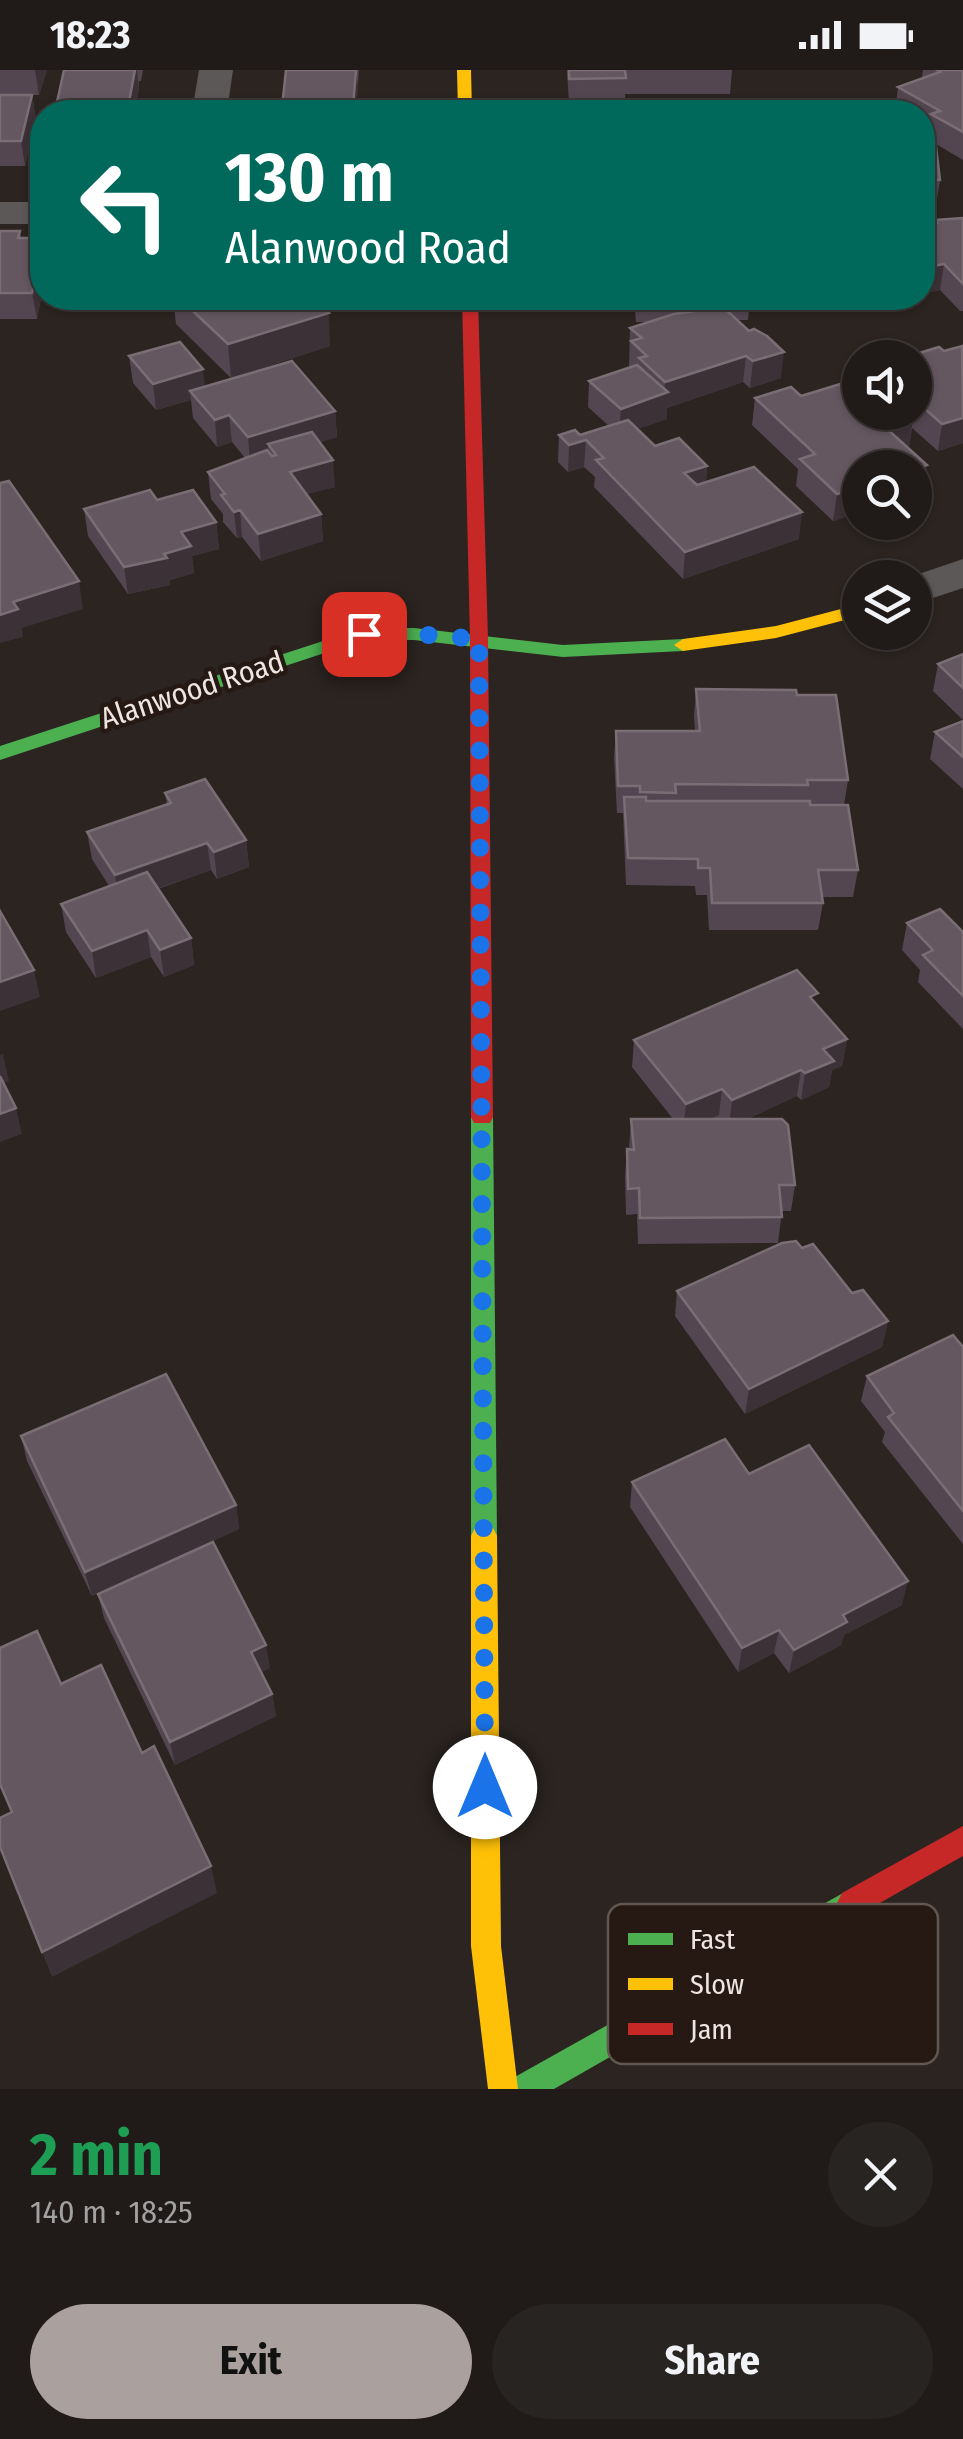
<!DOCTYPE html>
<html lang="en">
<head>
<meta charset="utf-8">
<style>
  :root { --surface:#201b19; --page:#282422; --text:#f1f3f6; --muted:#a2a1a2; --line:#3d3938; --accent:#aaa19e }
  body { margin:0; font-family:"Fira Sans Condensed",sans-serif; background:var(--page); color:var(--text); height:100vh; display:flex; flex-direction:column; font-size:38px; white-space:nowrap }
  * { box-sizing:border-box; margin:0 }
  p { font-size:32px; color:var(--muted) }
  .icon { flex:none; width:55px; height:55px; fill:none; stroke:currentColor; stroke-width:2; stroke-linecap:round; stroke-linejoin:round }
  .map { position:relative; height:2019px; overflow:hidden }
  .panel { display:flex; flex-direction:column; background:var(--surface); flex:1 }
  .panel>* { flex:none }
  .guide { position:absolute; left:30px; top:30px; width:905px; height:210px; border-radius:40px; box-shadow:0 2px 8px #0004,0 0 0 2px var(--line); background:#00695c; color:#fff; overflow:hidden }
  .fabs { position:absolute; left:842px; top:270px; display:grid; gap:20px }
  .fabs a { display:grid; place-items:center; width:90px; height:90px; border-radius:50%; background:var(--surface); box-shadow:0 2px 8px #0004,0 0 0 2px var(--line); font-size:50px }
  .pin { position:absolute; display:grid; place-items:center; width:85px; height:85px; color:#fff; margin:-42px; border-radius:20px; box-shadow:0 5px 15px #0006 }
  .me { position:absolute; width:110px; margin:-55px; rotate:0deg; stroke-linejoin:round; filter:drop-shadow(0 0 8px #0008) }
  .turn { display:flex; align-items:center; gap:35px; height:210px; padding:0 30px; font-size:45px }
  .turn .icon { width:130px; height:130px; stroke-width:2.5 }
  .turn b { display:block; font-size:70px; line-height:85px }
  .round { display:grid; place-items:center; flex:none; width:105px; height:105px; border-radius:52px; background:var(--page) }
  .head { display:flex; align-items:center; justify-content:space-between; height:170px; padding:0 30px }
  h1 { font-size:60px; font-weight:700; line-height:75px; color:#1e9e55 }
  .cta { display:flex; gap:20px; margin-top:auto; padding:20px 30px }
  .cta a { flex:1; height:115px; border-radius:60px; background:var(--accent); color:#111; font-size:40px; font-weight:700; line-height:115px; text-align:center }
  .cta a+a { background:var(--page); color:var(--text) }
  .status { display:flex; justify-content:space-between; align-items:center; height:70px; padding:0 50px; background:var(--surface); direction:ltr }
  .status svg { height:28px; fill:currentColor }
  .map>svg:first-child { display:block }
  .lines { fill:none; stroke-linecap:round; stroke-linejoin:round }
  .street { fill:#5b5857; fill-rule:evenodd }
  .fast { fill:#4caf50; fill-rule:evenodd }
  .slow { fill:#ffc107; fill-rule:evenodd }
  .jam { fill:#c62828; fill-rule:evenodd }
  .wall { fill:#544651 }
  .shaded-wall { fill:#3c3137 }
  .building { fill:#645760; stroke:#7a6d74; stroke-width:2.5 }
  .route { stroke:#1a73e8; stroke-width:18; stroke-dasharray:0 32.4 }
  .labels { text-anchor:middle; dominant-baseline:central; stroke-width:9; stroke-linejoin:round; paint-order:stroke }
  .street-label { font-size:30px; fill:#efe5e1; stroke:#261913 }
  .key { fill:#261913; stroke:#625651; stroke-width:2.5 }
  .key-label { font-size:28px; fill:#efe5e1 }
</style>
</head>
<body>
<div class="status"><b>18:23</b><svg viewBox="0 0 49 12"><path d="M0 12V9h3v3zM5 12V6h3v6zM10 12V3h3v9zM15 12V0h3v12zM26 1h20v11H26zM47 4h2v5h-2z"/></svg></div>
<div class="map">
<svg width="963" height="2019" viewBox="0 0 963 2019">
  <rect width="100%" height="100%" fill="#2b2421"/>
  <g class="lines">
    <g class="street">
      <polygon points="199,0 233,0 227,42 192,42"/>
      <rect x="0" y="132" width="42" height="22"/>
      <polygon points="963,489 963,518 915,534 915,508 907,508"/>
    </g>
    <g class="fast">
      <polygon points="363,558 414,558 563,575 683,569 692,575 683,581 563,587 414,570 364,570 0,690 0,676"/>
      <polygon points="482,1038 490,1041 493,1047 497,1466 493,1474 484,1478 475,1474 471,1466 471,1047 474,1041"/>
      <polygon points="852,1818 862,1823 867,1833 862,1843 554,2019 509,2019 513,2008"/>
    </g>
    <g class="slow">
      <polygon points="457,0 471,0 472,42 458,42"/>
      <polygon points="860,534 860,546 776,568 683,581 674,575 683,569 776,556"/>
      <polygon points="484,1454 493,1458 497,1466 501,1876 518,2019 488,2019 471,1876 471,1466 475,1458"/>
    </g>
    <g class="jam">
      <polygon points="462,228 478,228 488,569 493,1047 490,1053 474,1053 471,1047 470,569"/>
      <polygon points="963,1756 963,1786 862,1843 852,1848 842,1843 837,1833 842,1823"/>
    </g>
  </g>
  <g class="wall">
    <polygon points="0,0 47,0 39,25 32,25 36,50 25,96 0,96"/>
    <polygon points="64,0 143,0 141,11 139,11 139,17 135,42 57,42 56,37"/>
    <polygon points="286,0 359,0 356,42 283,42"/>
    <polygon points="567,0 732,0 730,24 625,24 625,33 569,34"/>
    <polygon points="923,0 963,0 963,90 936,74 940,110 936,135 929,135 928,155 933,154 934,150 963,148 963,241 960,241 940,220 922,224 922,59 925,60 922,58 922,42 895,42 898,17 922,8"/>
    <polygon points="0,161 20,161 21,168 42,168 42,223 37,249 0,249"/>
    <polygon points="173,228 322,228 330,276 231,308 176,254"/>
    <polygon points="582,228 750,228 748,250 738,250 781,308 750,318 743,312 667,338 667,349 637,359 655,376 707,396 706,412 799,469 683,509 594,417 595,407 584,397 568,402 558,392 559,365 580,365 609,356 588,337 589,311 629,298 630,258 651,252 636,252 634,228"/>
    <polygon points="962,276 963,373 938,381 912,358 909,376 907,377 927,395 923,421 915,424 915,398 860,398 860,442 833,451 796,416 798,399 752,355 755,328 791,317 801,326 860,308 860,342 915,342 915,288 903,288 939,277 944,281"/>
    <polygon points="129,286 205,317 335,341 337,367 320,372 335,417 306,424 321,444 323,471 261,491 242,467 237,468 223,452 223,444 211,429 208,402 245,388 232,372 217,377 193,348 191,330 156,340 133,313"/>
    <polygon points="157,430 216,452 219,479 192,486 194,503 170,510 170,515 128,524 88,466 84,439"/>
    <polygon points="963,584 963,650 933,621 938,594"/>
    <polygon points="696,619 797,625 848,710 844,735 858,800 853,827 822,827 823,833 818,860 709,860 707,825 696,825 695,816 626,815 623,743 617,743 614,688 616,661 695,661 694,646"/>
    <polygon points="963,651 963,719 930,689 935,662"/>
    <polygon points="165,723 246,770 249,797 217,809 211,800 158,819 191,868 194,895 164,907 151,887 96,908 66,862 61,834 109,816 92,789 87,762 167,735"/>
    <polygon points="907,853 963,862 963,959 918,912 920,900 902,880"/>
    <polygon points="816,935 847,969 842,996 832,1000 829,1017 801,1030 797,1026 747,1049 795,1115 791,1141 782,1141 778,1173 638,1174 637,1144 626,1145 625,1106 627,1079 629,1080 631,1049 673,1049 632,997 634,970"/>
    <polygon points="802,1178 852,1223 888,1251 882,1277 745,1344 675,1246 677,1221"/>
    <polygon points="963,1277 963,1474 882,1372 885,1362 861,1331 867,1306"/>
    <polygon points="21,1366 236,1435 239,1459 92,1526 27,1391"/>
    <polygon points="749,1404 902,1535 844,1565 841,1575 789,1603 774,1583 738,1602 630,1437 632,1412"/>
    <polygon points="98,1524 270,1598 261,1602 272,1624 276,1646 175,1695 104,1548"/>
  </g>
  <g class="shaded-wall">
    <polygon points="35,0 47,0 39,25"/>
    <polygon points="135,0 137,0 139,17 135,42 129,42 128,37"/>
    <polygon points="356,0 358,17 356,42 353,42"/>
    <polygon points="32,25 36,50 25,96 21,71"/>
    <polygon points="42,180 42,223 37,249 32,223"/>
    <polygon points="944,194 940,220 922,224 922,198"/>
    <polygon points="309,228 322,228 323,244 329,243 330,276 231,308 228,274"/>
    <polygon points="784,282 781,308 750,318 753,291"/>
    <polygon points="746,286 743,312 667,338 667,349 619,365 621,339 664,323 665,312"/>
    <polygon points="203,299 206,325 190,321 191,330 156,340 153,314"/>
    <polygon points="335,341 337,367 276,386 268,374 269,388 250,394 248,367"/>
    <polygon points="229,345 232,372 217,377 215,350"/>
    <polygon points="963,348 963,373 938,381 942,354"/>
    <polygon points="913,349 909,376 882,385 886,358"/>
    <polygon points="586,370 584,397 568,402 569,375"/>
    <polygon points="333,390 335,417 292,428 290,402"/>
    <polygon points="927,395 923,421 915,424 915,399"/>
    <polygon points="707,396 705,422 684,403"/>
    <polygon points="860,417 860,442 833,451 837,424"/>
    <polygon points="240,440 242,467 237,468 234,442"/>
    <polygon points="802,442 799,469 683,509 685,482"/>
    <polygon points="321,444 323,471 261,491 258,464"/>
    <polygon points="216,452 219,479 192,486 194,503 170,510 170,515 128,524 124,497 181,462"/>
    <polygon points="79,511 83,539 22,558 23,567 0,573 0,545 13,532"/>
    <polygon points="246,770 249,797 217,809 214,782"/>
    <polygon points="207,773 211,800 119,832 115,805"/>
    <polygon points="147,860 151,887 96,908 92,881"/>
    <polygon points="191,868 194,895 164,907 160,880"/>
    <polygon points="34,900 40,927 0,941 0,912"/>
    <polygon points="847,969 842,996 832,1000 829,1017 801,1030 805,1003 823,979"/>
    <polygon points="3,984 9,1011 0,1015 0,985"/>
    <polygon points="801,1000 797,1026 729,1057 732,1030"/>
    <polygon points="722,1019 719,1045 683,1061 686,1034"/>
    <polygon points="16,1038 22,1064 0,1072 0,1044"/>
    <polygon points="888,1251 882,1277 745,1344 749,1319"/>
    <polygon points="236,1435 239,1459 92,1526 85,1502"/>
    <polygon points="908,1511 902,1535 844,1565 841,1575 789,1603 794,1580 843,1545"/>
    <polygon points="779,1560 774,1583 738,1602 742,1578"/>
    <polygon points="266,1575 270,1598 254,1605 251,1582"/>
    <polygon points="272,1624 276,1646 175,1695 170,1672"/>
    <polygon points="211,1796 217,1823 52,1907 42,1882"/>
  </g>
  <g class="building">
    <polygon points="64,0 135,0 128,37 56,37"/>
    <polygon points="286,0 356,0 353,37 282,37"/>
    <polygon points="569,0 625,0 626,8 569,9"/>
    <polygon points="937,0 963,0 963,62 931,44 940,41 898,17 940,2"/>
    <polygon points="0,25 32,25 21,71 0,71"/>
    <polygon points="711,33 722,42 677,42"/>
    <polygon points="922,59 934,60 940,110 926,109 930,141 922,141"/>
    <polygon points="963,148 963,214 944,194 922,198 922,156 937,153 934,150"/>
    <polygon points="0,161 20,161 18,168 42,168 42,180 32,223 0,223"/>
    <polygon points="179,228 317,228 314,228 329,243 228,274"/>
    <polygon points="723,237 749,261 754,259 767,266 784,282 753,291 746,286 665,312 639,288 647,286 631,271 642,268 630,258 674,244"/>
    <polygon points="180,272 203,299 153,314 129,286"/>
    <polygon points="962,276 963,348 942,354 915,330 915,288 903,288 939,277 944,281"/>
    <polygon points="292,291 335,341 248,367 229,345 215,350 190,321"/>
    <polygon points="637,295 668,322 621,339 589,311"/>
    <polygon points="860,308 860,342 906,342 913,349 886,358 927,395 915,399 860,398 860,417 837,424 800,389 815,384 755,328 791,317 801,326"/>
    <polygon points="628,350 655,376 679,368 707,396 684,403 697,415 754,397 802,442 685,482 596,390 604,388 586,370 569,375 559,365 575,360 580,365"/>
    <polygon points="312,362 333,390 290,402 321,444 258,464 240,440 234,442 221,425 225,424 208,402 267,380 272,386 276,385 268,374"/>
    <polygon points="9,411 79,511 13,532 18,539 0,545 0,413"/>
    <polygon points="150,420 157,430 193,420 216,452 181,462 191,476 164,484 167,488 124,497 84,439"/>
    <polygon points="963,584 963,618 938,594"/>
    <polygon points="696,619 796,620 797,625 836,625 848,710 807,710 808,715 675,714 676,723 640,722 640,716 618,716 616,661 700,661"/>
    <polygon points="963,651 963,687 935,662"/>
    <polygon points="205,709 246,770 214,782 207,773 115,805 87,762 171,733 165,723"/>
    <polygon points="624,727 646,727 646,731 810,731 810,735 848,735 858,800 818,800 823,833 712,833 710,798 698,798 698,789 628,788"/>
    <polygon points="147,802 191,868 160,880 147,860 92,881 61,834"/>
    <polygon points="940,839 963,862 963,926 923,885 933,880 907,853"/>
    <polygon points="0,841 34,900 0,912"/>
    <polygon points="797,900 818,923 810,927 847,969 823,979 834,991 805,1003 801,1000 732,1030 722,1019 686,1034 634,970"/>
    <polygon points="0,1006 16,1038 0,1044"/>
    <polygon points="631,1049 782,1049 788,1055 795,1115 779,1115 782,1147 640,1148 639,1118 628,1119 627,1079 634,1080"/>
    <polygon points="796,1171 802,1178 813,1174 852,1223 863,1220 888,1251 749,1319 677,1221 782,1173"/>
    <polygon points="953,1265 963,1277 963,1441 888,1347 894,1343 867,1306"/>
    <polygon points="166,1304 236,1435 85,1502 21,1366"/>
    <polygon points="725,1369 749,1404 809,1375 908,1511 843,1545 847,1552 794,1580 779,1560 742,1578 632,1412"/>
    <polygon points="213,1472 266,1575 251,1582 272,1624 170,1672 98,1524"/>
    <polygon points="37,1561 61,1614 101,1595 142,1683 154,1676 211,1796 42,1882 0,1777 0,1748 12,1742 0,1714 0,1578"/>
  </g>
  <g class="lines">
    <polyline class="route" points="364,564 388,562 479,569 485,1717"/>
  </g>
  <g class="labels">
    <g class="street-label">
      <text transform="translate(192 620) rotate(-18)">Alanwood Road</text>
    </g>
  </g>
  <rect x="608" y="1834" width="330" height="160" rx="15" class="key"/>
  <rect x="628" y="1863" width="45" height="12" fill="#4caf50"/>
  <rect x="628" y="1908" width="45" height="12" fill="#ffc107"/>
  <rect x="628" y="1953" width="45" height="12" fill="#c62828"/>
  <g class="key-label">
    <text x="690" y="1879">Fast</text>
    <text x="690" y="1924">Slow</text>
    <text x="690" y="1969">Jam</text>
  </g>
</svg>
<div class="fabs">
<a><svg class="icon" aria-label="sound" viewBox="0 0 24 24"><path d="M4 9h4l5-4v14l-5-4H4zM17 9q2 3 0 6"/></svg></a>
<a><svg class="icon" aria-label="search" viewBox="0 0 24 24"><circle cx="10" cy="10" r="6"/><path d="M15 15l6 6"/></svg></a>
<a><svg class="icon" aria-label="layers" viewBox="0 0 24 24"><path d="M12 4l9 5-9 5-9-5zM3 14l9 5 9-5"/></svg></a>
</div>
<div class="pin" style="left:364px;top:564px;background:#d93025"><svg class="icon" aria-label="arrive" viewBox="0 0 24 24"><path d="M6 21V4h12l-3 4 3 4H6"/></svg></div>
<svg class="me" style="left:485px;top:1717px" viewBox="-20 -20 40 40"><circle r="19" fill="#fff"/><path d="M0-13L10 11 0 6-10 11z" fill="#1a73e8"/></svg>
<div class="guide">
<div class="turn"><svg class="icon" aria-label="left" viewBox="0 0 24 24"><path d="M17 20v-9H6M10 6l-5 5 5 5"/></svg><div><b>130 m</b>Alanwood Road</div></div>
</div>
</div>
<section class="panel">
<div class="head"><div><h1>2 min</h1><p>140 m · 18:25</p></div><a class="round"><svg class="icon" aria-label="close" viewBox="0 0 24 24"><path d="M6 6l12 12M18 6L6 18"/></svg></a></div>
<div class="cta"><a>Exit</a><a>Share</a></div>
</section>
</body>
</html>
